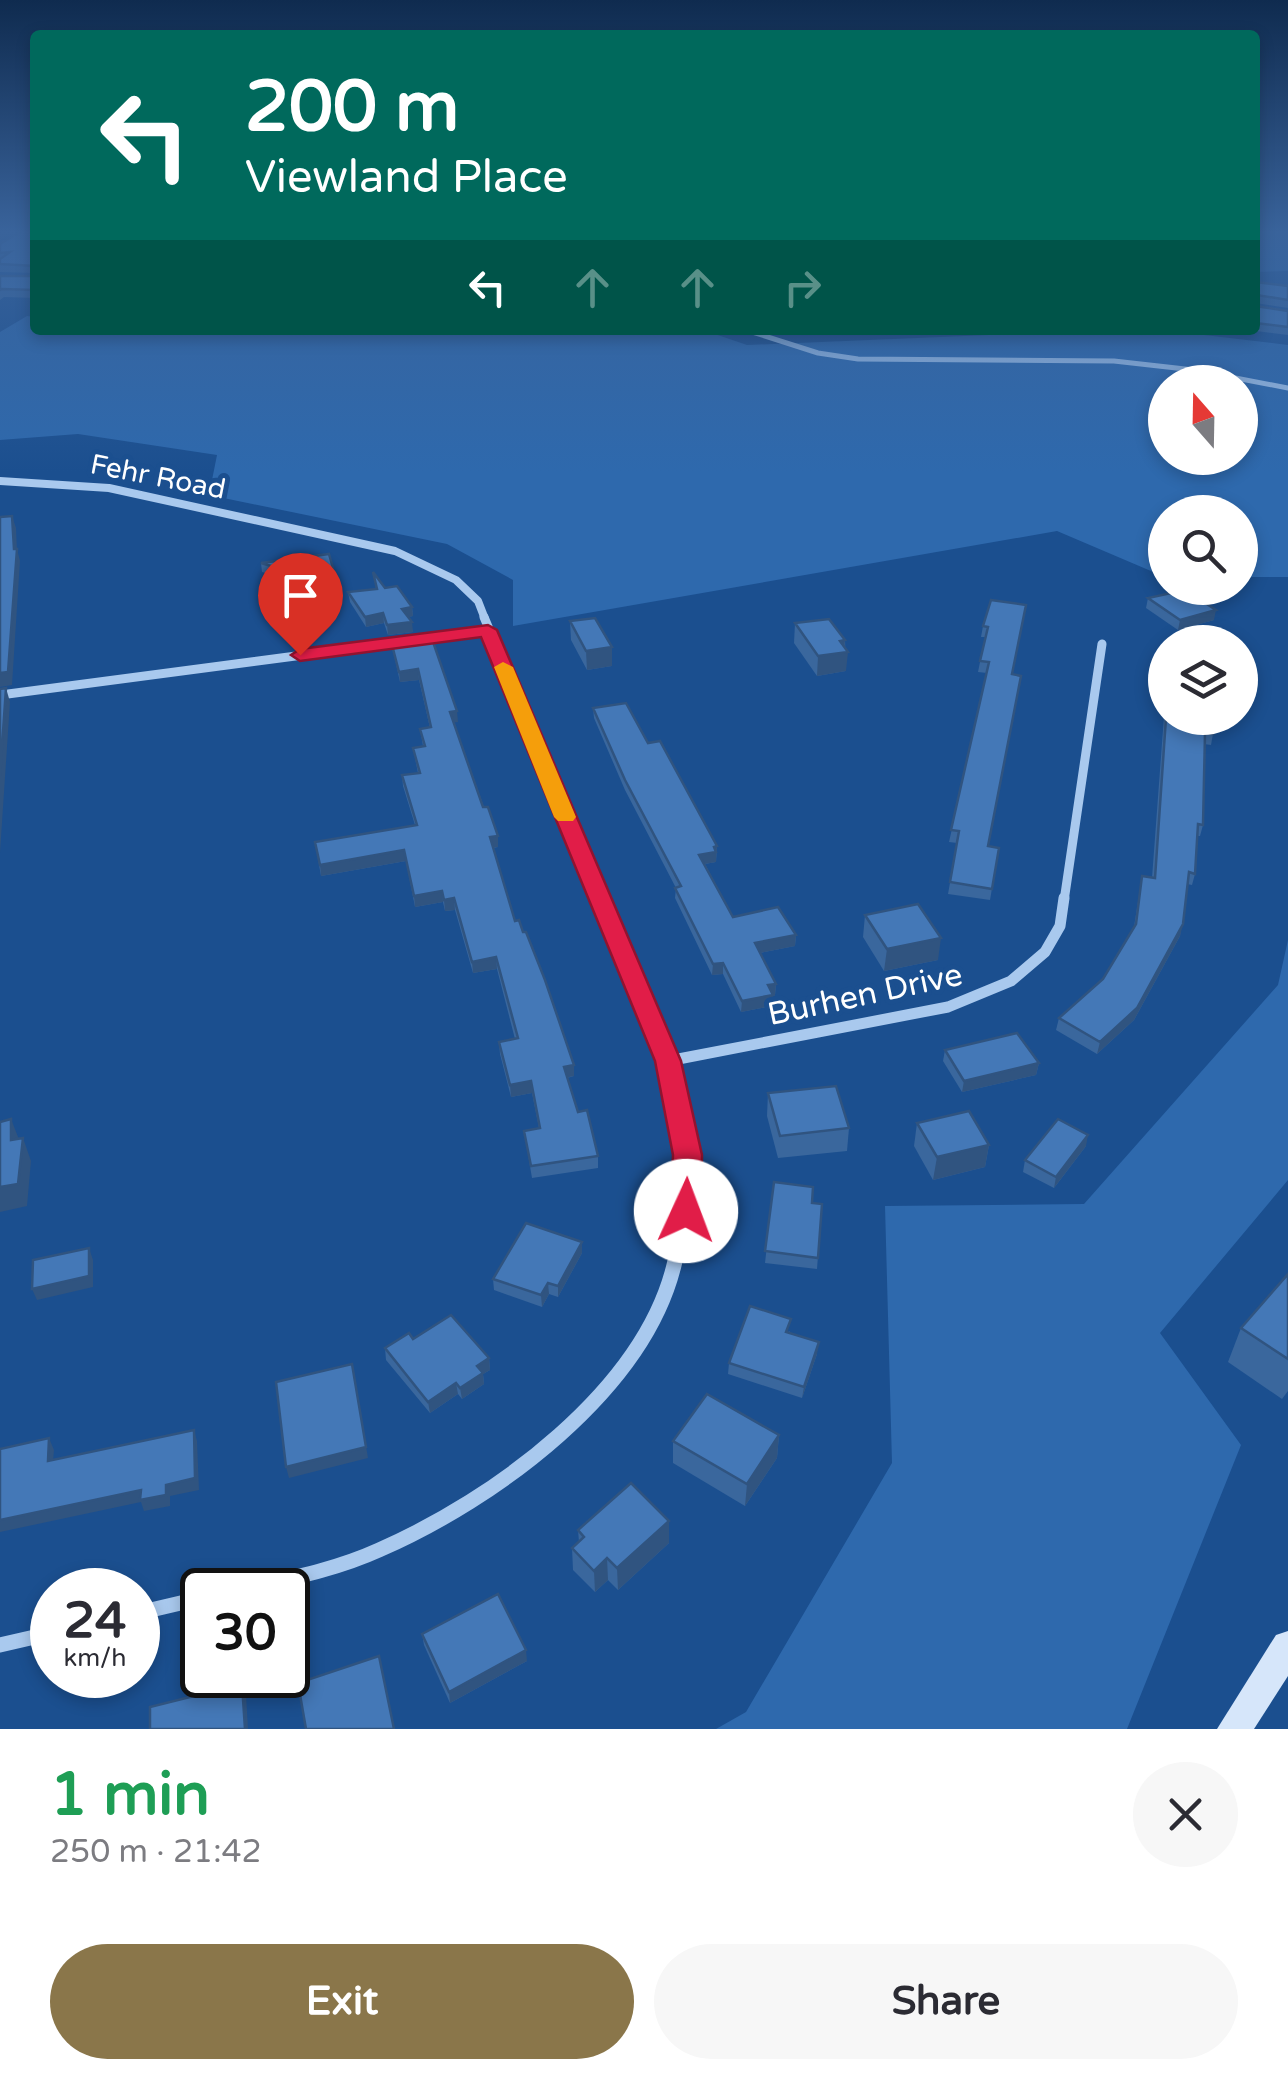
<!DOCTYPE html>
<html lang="en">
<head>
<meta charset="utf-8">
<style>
  :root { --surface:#fff; --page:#f7f7f7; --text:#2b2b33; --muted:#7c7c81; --accent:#8a764a }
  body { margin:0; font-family:"Varela Round",sans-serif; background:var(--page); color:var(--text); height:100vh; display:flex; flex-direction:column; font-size:38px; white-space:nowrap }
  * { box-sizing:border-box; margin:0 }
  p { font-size:32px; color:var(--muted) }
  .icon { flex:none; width:55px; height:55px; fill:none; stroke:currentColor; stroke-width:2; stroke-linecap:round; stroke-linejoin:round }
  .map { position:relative; height:1729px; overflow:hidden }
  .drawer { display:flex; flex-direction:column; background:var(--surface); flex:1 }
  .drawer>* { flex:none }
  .banner { position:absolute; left:30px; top:30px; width:1230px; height:305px; border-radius:10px; box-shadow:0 5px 15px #0003; background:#00695c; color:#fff; overflow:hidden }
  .needle { width:65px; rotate:340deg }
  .controls { position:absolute; left:1148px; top:365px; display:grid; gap:20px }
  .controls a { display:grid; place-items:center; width:110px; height:110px; border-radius:50%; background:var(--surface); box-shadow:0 5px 15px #0003; font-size:50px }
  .speed { position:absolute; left:30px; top:1568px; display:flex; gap:20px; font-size:50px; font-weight:700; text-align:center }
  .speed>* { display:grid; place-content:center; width:130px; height:130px; border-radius:50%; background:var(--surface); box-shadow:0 5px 15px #0003; line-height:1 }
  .speed small { font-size:25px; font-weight:400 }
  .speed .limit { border:5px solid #111; border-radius:15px; background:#fff; color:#111 }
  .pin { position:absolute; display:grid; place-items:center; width:85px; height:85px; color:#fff; margin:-102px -42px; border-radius:50% 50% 50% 0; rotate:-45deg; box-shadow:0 0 10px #0007 }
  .pin .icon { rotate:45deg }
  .me { position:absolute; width:110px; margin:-55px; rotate:2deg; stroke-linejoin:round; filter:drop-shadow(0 0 8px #0008) }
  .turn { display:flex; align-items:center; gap:35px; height:210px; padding:0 50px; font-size:45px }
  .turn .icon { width:130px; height:130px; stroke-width:2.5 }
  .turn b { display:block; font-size:70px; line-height:85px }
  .lanes { display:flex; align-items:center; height:95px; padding:0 50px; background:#0003; justify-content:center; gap:50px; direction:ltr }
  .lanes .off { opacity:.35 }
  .round { display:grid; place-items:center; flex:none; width:105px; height:105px; border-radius:52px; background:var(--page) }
  .overview { display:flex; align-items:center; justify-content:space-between; height:170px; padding:0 50px }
  h1 { font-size:60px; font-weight:700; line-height:75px; color:#1e9e55 }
  .button { display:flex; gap:20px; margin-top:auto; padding:20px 50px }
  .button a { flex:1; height:115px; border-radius:60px; background:var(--accent); color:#fff; font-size:40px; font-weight:700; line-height:115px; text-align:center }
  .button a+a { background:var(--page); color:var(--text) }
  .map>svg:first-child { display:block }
  .green { fill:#2e69ad; fill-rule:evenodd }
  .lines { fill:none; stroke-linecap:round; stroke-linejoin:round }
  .street-far4 { stroke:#a9c9ee; stroke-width:5 }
  .street-far3 { stroke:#a9c9ee; stroke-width:8 }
  .street-far2 { stroke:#a9c9ee; stroke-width:9 }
  .street-far1 { stroke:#a9c9ee; stroke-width:11 }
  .street { stroke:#a9c9ee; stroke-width:15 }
  .secondary { fill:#d6e6fa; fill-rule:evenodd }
  .wall { fill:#3a679d }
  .shaded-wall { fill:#305480 }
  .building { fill:#4478b7; stroke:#305480; stroke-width:2.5 }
  .route { fill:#e11d48; stroke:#92132f; stroke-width:2.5 }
  .slow { fill:#f59e0b }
  .labels { text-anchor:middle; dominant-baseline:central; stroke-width:10; stroke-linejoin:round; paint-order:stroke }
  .far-street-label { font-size:28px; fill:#fff; stroke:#1b4f8f }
  .street-label { font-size:32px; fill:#fff; stroke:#1b4f8f }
</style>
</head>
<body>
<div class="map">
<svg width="1288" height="1729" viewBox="0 0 1288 1729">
  <rect width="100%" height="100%" fill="#1b4f8f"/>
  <g class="green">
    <polygon points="1255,230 1288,230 1288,271 1255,272"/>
    <path d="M27 316 35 317V330H703L747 345 1112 330H1162L1288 345V577H1240V512H1165V577L1057 531 513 626V580L447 544 209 495 217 455 78 434 0 440V332ZM1165 382H1240V458H1165Z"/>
    <polygon points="1288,940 1288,1180 1160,1333 1241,1445 1127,1729 716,1729 746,1712 892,1463 885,1206 1084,1204 1278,985"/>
  </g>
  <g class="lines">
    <polyline class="street-far4" points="746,330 818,353 858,359 1114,361 1194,370 1288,388"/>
    <polyline class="street-far3" points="0,481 109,488 395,551 456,580 478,601 485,619"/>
    <g class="street-far2">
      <polyline points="484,617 602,901"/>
      <polyline points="419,639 488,630"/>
      <polyline points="0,695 402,642"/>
      <polyline points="1064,901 1102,644"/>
    </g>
    <g class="street-far1">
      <path d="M601 898C640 992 692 1090 687 1194 686 1218 679 1240 674 1263"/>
      <polyline points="668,1061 948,1007 1011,981 1045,952 1060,926 1064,898"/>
    </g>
    <g class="street">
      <path d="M240 1590C287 1579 335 1570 379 1550 494 1500 646 1390 675 1261"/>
      <polyline points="138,1613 202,1598"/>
      <polyline points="0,1645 52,1633"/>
    </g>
    <polygon class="secondary" points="1288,1631 1288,1676 1254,1729 1217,1729 1276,1635"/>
  </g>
  <g class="wall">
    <polygon points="35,230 35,273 0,272 0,244"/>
    <polygon points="0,276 35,276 35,298 4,297 0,300"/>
    <polygon points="1255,282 1288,286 1288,308 1255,303"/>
    <polygon points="1255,306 1288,311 1288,335 1248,330 1255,330"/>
    <polygon points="261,563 338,586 340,596 262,572"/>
    <polygon points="373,572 385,588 412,607 413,616 408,617 413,632 388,635 384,623 366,627 350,602 348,592 376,589"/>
    <polygon points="1148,598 1214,620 1178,630 1146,608"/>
    <polygon points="991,600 1013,674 988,846 999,848 990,900 948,894 957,843 949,842 987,673 978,672 985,637 981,637 983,626"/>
    <polygon points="570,621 612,666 587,670 571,640"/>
    <polygon points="795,623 845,640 846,671 817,676 794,643"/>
    <polygon points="391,641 458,722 454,722 498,847 493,848 515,921 574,1076 567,1078 578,1112 598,1156 598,1168 532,1178 524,1131 539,1128 532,1093 511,1097 500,1054 499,1042 515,1039 497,969 473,973 455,910 445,911 443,902 415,907 406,861 321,876 315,842 415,825 403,786 402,775 418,773 413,748 423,746 420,729 430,728 419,680 400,682"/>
    <polygon points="1165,703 1165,718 1221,718 1218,726 1213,725 1213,734 1211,745 1204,744 1203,825 1200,836 1197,836 1195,874 1192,885 1187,884 1180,936 1134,1020 1097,1054 1056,1030 1059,1018 1103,979 1134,927 1142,876 1152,878"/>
    <polygon points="593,708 648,743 717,846 716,862 705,864 733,917 796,935 795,946 760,953 776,984 775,995 773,996 772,1006 741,1012 723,974 712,975 675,898 676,888 625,790 594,718"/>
    <polygon points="865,915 938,960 884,971 863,937"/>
    <polygon points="945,1050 1039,1063 1036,1075 962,1092 943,1061"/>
    <polygon points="768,1093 849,1128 847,1151 778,1158 767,1116"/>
    <polygon points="917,1123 989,1145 985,1167 933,1180 914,1146"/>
    <polygon points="1086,1146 1054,1188 1023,1172 1025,1160"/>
    <polygon points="774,1182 812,1203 822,1204 817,1269 765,1263"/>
    <polygon points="582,1242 582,1253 558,1297 549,1294 542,1307 494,1290 493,1279"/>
    <polygon points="1288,1274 1288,1391 1282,1399 1228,1362 1241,1328"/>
    <polygon points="790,1331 789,1333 817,1354 802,1398 728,1374 729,1363"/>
    <polygon points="413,1339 489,1358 490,1370 483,1374 484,1384 462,1399 458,1394 430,1413 386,1360 385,1348"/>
    <polygon points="779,1435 777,1458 745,1506 673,1463 673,1441"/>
    <polygon points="578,1530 669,1543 618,1590 608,1580 595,1592 573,1570 572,1548 579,1542"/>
    <polygon points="422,1634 527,1661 450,1703 424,1645"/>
  </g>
  <g class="shaded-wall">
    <polygon points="1,230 16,230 0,240 0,231"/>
    <polygon points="12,516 16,528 17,552 17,549 20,561 12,685 0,687 0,673 14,549"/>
    <polygon points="412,607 413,616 403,619 402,609"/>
    <polygon points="1216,610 1214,620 1178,630 1180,620"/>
    <polygon points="383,613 384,623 366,627 365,617"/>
    <polygon points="412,622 413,632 388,635 387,625"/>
    <polygon points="845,640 844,652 848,652 846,671 817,676 818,656 840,641"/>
    <polygon points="612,647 612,666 587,670 586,651"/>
    <polygon points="418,669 419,680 400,682 399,672"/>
    <polygon points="6,688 10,702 0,853 0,776"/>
    <polygon points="457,711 458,722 451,723 450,712"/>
    <polygon points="498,836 498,847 491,848 490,837"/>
    <polygon points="717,846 716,862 699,865 699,855"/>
    <polygon points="404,850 406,861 321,876 320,865"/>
    <polygon points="442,891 443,902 415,907 414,896"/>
    <polygon points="454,898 455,910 445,911 444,900"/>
    <polygon points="1183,924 1180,936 1134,1020 1097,1054 1100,1042"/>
    <polygon points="796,935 795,946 755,954 755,943"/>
    <polygon points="941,938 938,960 884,971 887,949"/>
    <polygon points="496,957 497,969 473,973 472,962"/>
    <polygon points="723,963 723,974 712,975 713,964"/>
    <polygon points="776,984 775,995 773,996 772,1006 741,1012 742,1001 768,985"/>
    <polygon points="1039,1063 1036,1075 962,1092 964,1081"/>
    <polygon points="574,1065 574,1076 564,1078 564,1067"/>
    <polygon points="531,1081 532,1093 511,1097 510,1085"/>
    <polygon points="11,1119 20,1142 11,1140"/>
    <polygon points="1088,1135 1086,1146 1054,1188 1056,1177"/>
    <polygon points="23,1138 31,1161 27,1206 0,1212 0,1187"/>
    <polygon points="989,1145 985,1167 933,1180 937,1157"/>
    <polygon points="582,1242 582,1253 558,1297 558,1286"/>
    <polygon points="89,1248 93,1260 93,1287 37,1300 32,1289"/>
    <polygon points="548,1283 549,1294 542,1307 541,1295"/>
    <polygon points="819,1342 817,1354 802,1398 804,1387"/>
    <polygon points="489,1358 490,1370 483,1374 484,1384 462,1399 460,1388 477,1366"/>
    <polygon points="354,1375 368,1458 289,1478 286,1467"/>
    <polygon points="456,1383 458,1394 430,1413 428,1402"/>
    <polygon points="194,1430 197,1441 199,1490 170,1496 170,1506 144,1511 141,1502 0,1532 0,1520 166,1485"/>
    <polygon points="779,1435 777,1458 745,1506 747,1484"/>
    <polygon points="49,1438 54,1450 52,1473 48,1461"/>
    <polygon points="669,1521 669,1543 618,1590 617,1568"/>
    <polygon points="607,1558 608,1580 595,1592 594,1571"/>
    <polygon points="526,1650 527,1661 450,1703 449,1692"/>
    <polygon points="242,1684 246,1694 248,1729 245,1729"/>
  </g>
  <g class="building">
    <polygon points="23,230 35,230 35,266 0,264 0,259 10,252 0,253 0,244"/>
    <polygon points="0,276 35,276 35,290 2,289 0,290"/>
    <polygon points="1255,282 1288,286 1288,300 1257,295 1255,297"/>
    <polygon points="1255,306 1288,311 1288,327 1255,323"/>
    <polygon points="12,516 14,549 17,549 8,672 0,673 0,517"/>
    <polygon points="329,554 338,586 261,563"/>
    <polygon points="373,572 385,588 397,586 412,607 402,609 412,622 387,625 383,613 365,617 348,592 377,589"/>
    <polygon points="1185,590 1216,610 1180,620 1148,598"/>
    <polygon points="991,600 1026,605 1012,674 1021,676 988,846 999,848 992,889 950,882 959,831 951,830 989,662 980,661 988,627 983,626"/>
    <polygon points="595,618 612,647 586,651 570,621"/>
    <polygon points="829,619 845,640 840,641 848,652 818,656 795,623"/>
    <polygon points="431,636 457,711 450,712 483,807 488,807 498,836 490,837 515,921 519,920 523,932 526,932 545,980 574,1065 564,1067 578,1112 587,1110 598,1156 531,1166 524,1131 540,1128 531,1081 510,1085 499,1042 518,1038 496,957 472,962 454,898 444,900 442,891 414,896 404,850 320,865 315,842 417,825 402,775 420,773 413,748 425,746 420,729 431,727 418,669 399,672 391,641"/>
    <polygon points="6,688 0,776 0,689"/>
    <polygon points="626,703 648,743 660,741 717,846 714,847 716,852 699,855 733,917 778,907 796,935 755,943 776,984 768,985 773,995 742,1001 723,963 713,964 675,888 681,886 625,780 593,708"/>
    <polygon points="1166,718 1213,718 1213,734 1205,733 1203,825 1198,824 1195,874 1189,872 1183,924 1137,1008 1100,1042 1059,1018 1103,979 1136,924 1142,876 1155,878"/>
    <polygon points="918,904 941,938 887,949 865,915"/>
    <polygon points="1017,1033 1039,1063 964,1081 945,1050"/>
    <polygon points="836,1086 849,1128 780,1136 768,1093"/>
    <polygon points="969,1111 989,1145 937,1157 917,1123"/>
    <polygon points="11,1119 11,1140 23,1138 18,1184 0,1187 0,1122"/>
    <polygon points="1058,1119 1088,1135 1056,1177 1025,1160"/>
    <polygon points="774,1182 813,1187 812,1203 822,1204 818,1258 765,1251"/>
    <polygon points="526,1223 582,1242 558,1286 548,1283 541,1295 493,1279"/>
    <polygon points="89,1248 89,1276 32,1289 33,1260"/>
    <polygon points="1288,1274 1288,1359 1241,1328"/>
    <polygon points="750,1306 791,1319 786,1332 819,1342 804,1387 729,1363"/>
    <polygon points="451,1315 489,1358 477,1366 483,1373 460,1388 456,1383 428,1402 385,1348 409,1333 413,1339"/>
    <polygon points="352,1364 366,1447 286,1467 276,1382"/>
    <polygon points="707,1394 779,1435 747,1484 673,1441"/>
    <polygon points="194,1430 195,1478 166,1485 166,1495 140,1500 141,1490 0,1520 0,1449 49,1438 48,1461"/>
    <polygon points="631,1483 669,1521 617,1568 607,1558 594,1571 572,1548 584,1537 578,1530"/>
    <polygon points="498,1594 526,1650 449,1692 422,1634"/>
    <polygon points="379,1656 394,1729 306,1729 298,1683"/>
    <polygon points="242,1684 245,1729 150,1729 150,1707"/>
  </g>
  <linearGradient id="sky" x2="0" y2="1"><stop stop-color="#0f2b4f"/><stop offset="0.49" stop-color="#39639b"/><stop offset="1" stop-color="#39639b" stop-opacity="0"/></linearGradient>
  <rect width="1288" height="472" fill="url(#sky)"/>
  <polygon class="route" points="488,625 497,630 681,1061 702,1155 701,1211 696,1219 686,1223 676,1219 671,1211 673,1155 655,1061 481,637 300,661 291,655 300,649"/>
  <polygon class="slow" points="503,662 513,667 576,817 573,821 558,821 554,817 494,667"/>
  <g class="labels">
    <g class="far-street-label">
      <text transform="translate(158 477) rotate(11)">Fehr Road</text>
    </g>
    <g class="street-label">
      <text transform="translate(865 995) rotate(-12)">Burhen Drive</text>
    </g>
  </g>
</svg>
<div class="controls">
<a><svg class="needle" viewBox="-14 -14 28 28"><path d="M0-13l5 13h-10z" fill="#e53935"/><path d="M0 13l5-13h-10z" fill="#7c7c81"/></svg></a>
<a><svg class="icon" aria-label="search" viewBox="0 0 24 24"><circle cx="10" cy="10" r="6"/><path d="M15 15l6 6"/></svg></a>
<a><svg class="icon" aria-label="layers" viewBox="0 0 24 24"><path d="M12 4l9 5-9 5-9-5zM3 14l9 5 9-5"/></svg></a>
</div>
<div class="speed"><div>24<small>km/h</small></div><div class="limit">30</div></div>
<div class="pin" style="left:300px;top:655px;background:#d93025"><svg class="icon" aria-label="arrive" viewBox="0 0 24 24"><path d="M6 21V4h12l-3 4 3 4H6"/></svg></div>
<svg class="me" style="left:686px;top:1211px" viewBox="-20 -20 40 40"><circle r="19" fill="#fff"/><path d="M0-13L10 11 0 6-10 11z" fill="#e11d48"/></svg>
<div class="banner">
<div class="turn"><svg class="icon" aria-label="left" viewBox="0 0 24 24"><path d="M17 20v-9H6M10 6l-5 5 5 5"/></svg><div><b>200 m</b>Viewland Place</div></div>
<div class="lanes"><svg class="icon" aria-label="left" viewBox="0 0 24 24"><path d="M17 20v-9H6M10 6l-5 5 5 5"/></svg><svg class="icon off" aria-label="ahead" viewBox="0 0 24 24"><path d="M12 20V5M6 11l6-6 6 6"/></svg><svg class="icon off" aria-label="ahead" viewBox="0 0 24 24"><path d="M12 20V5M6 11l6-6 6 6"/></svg><svg class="icon off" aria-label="right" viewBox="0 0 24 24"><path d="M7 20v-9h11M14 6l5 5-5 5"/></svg></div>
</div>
</div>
<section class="drawer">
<div class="overview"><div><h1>1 min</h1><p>250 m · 21:42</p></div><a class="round"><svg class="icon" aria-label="close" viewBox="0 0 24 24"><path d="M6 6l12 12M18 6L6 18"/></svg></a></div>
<div class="button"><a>Exit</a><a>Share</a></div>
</section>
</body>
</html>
